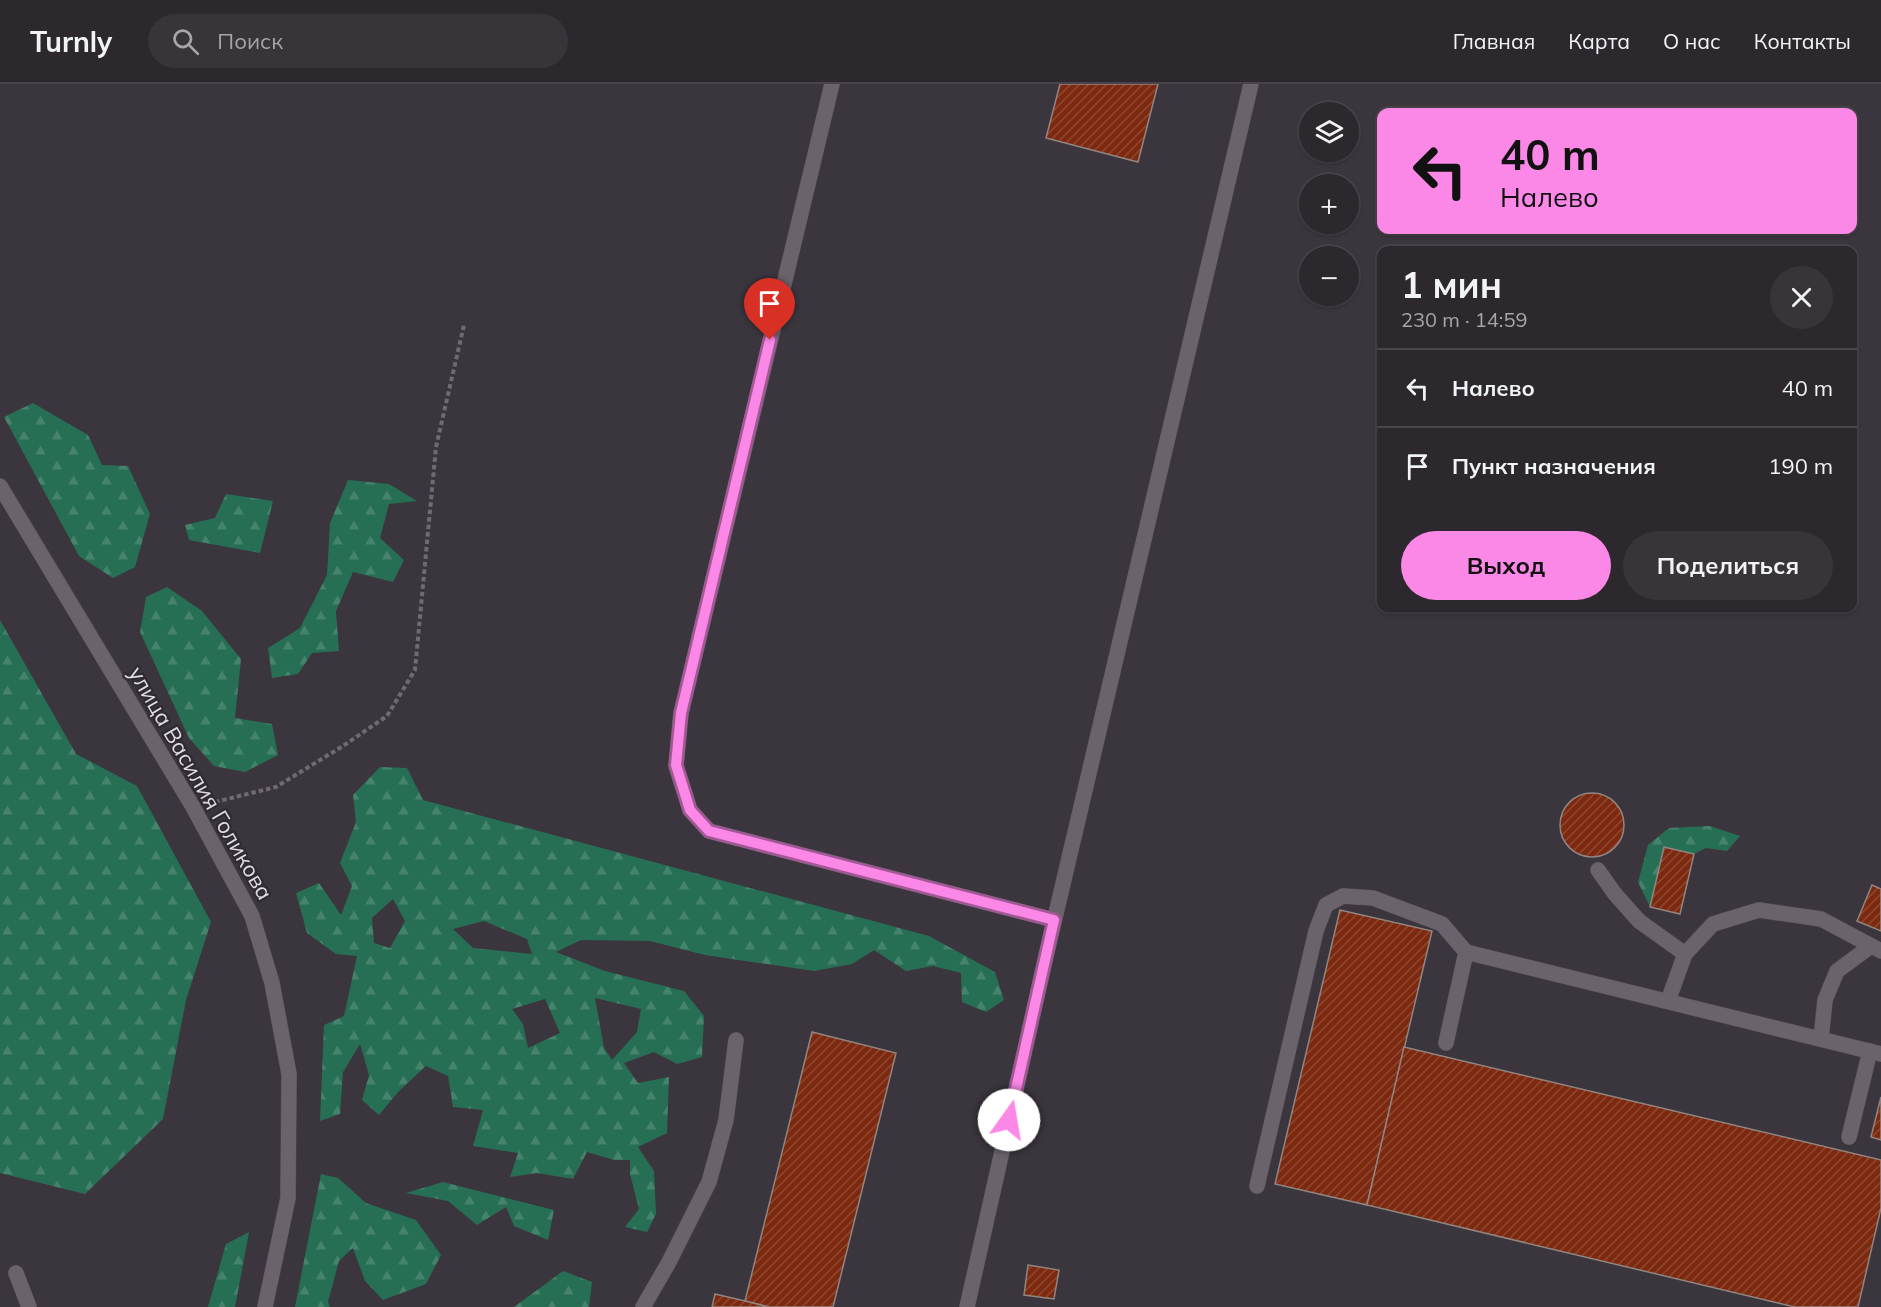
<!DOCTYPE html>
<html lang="ru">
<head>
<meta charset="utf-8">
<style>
  :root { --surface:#2c282e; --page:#38343a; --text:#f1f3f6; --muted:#a6a6aa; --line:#48444a; --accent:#fb87e6 }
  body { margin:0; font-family:Mulish,sans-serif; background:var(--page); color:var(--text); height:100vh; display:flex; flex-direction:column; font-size:22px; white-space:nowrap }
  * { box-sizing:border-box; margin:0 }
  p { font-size:20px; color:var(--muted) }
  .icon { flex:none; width:33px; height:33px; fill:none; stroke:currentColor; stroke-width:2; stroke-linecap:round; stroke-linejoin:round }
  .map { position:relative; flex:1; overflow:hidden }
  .panel { position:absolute; left:1377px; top:162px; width:480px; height:366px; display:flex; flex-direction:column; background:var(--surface); border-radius:12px; box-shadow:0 2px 4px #0004,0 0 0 2px var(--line) }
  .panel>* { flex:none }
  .hud { position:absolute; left:1377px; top:24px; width:480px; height:126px; border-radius:12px; box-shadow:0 2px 4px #0004,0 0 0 2px var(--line); background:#fb87e6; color:#111; overflow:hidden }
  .buttons { position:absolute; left:1299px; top:18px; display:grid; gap:12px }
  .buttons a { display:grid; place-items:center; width:60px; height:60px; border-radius:50%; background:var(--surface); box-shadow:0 2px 4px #0004,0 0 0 2px var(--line); font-size:30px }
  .pin { position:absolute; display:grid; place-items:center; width:51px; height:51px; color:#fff; margin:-62px -26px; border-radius:50% 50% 50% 0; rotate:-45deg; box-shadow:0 0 6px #0007 }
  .pin .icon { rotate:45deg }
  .me { position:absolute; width:66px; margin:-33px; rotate:13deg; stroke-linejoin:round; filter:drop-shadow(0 0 4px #0008) }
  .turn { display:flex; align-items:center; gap:21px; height:126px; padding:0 24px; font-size:27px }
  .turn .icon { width:78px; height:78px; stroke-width:2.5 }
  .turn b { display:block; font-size:42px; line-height:51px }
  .round { display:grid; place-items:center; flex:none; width:63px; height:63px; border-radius:32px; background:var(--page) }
  .headline { display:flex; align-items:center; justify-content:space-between; height:102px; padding:0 24px }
  h1 { font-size:36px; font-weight:700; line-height:45px }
  .action { display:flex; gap:12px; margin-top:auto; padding:12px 24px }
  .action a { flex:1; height:69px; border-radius:36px; background:var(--accent); color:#111; font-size:24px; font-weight:700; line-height:69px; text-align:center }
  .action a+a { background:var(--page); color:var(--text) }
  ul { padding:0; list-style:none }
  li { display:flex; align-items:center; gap:18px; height:78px; padding:0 24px; border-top:2px solid var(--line) }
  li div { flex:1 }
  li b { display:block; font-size:22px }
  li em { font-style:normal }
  header { display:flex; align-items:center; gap:36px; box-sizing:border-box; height:84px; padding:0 30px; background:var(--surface); border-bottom:2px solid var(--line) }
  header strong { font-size:28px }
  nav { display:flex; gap:33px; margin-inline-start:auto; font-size:21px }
  .search { width:420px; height:54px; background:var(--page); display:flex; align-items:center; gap:15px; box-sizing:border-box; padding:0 21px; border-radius:33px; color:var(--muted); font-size:22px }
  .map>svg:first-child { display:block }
  .forest { fill:url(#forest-firs); fill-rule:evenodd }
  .building { fill:url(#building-hatch); stroke:#918581; stroke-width:1.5 }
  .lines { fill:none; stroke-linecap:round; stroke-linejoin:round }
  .service-casing { stroke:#575259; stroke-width:16 }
  .minor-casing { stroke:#575259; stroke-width:16 }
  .path { stroke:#706b72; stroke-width:4; stroke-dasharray:4.5 3; stroke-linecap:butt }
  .service { stroke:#6a636c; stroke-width:15 }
  .minor { stroke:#6a636c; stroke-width:15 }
  .route-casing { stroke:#a35896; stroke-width:15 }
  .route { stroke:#fb87e6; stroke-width:10 }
  .labels { text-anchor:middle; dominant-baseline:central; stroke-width:4.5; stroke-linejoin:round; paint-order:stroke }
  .street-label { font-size:22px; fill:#e1dde2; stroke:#302b32 }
</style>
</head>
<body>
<header>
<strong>Turnly</strong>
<div class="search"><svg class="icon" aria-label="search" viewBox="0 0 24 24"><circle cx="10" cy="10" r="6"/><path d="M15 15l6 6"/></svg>Поиск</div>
<nav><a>Главная</a><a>Карта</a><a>О нас</a><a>Контакты</a></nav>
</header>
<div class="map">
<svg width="1881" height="1223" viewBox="0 0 1881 1223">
  <defs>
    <pattern id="forest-firs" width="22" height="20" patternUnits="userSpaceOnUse" patternTransform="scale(1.5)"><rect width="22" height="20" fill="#266f54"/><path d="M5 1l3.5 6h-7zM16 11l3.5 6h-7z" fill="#45836c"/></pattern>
    <pattern id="building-hatch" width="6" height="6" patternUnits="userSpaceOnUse" patternTransform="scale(1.5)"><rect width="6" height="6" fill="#7c290f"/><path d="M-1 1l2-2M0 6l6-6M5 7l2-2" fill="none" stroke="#8e4832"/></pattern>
  </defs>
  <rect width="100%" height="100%" fill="#3b353d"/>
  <g class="forest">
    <polygon points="33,319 88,351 102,381 128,382 150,430 135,483 113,494 79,472 4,333"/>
    <polygon points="348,396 389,400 417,417 389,420 380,454 404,476 393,498 353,488 336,527 339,567 312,569 298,590 272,594 268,564 300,544 327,491 330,439"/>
    <polygon points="226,410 273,417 260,469 189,456 185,441 215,434"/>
    <polygon points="167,503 202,527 241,575 235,634 272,640 278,671 245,688 214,682 189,654 140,548 146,513"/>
    <polygon points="0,536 76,670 137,702 211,838 186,916 163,1035 85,1110 0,1089"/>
    <path d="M380 683 407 684 423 716 929 852 995 888 1004 916 986 928 962 918 961 889 933 882 906 887 874 866 852 880 814 887 705 871 650 857 581 856 556 868 605 887 684 907 704 932 702 973 677 980 654 968 624 979 638 999 669 993 667 1049 638 1063 654 1087 656 1130 647 1148 625 1143 639 1125 630 1090V1076H614L587 1068 573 1095 537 1089 510 1093 518 1069 473 1062 483 1026 453 1023 448 992 426 982 399 1007 379 1031 362 1016 369 991 360 960 343 988 340 1030 320 1037 324 941 344 932 357 872 336 870 307 849 296 809 319 799 341 831 352 802 340 779 356 738 353 711ZM393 815 405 837 390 864 374 859 372 834ZM484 837 527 855 532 870 473 864 453 845ZM595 914 641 925 637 948 612 976 604 964ZM545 915 560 949 528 964 523 940 512 925Z"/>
    <polygon points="1710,742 1740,752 1727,767 1706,764 1694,770 1664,763 1650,823 1638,798 1648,761 1669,744"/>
    <polygon points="321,1090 338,1094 366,1119 416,1136 441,1171 426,1200 383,1216 365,1197 353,1164 339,1177 328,1218 330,1223 295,1223"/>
    <polygon points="443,1098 554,1126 548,1156 514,1142 506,1123 477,1141 448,1117 406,1109"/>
    <polygon points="249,1148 235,1223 208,1223 226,1160"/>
    <polygon points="563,1187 592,1198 589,1223 514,1223"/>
  </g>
  <g class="building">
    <polygon points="1060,0 1158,0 1138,78 1046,54"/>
    <circle cx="1592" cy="741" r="32"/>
    <polygon points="1664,763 1694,770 1680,830 1650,823"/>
    <polygon points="1872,801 1881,805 1881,847 1857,837"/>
    <polygon points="1340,826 1432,847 1367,1121 1275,1100"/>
    <polygon points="812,948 896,969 833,1223 769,1223 745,1217"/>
    <polygon points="1404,963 1881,1076 1881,1124 1858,1223 1795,1223 1367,1121"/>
    <polygon points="1881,1013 1881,1056 1871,1053"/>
    <polygon points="1028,1181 1059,1186 1054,1215 1024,1211"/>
    <polygon points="715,1210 745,1217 769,1223 712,1223"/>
  </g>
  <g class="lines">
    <g class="service-casing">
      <g id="service">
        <polyline points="832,0 681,629 676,682 690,726 709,747 1054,836"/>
        <polyline points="1598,786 1615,810 1639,837 1685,870"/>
        <polyline points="1668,917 1685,870 1713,840 1759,826 1821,835 1881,867"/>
        <polyline points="1821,955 1825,916 1837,887 1871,862"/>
        <polyline points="1446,959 1466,868 1881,970"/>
        <polyline points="1849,1053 1870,967"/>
        <polyline points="1257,1102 1316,847 1326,821 1343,812 1373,814 1442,840 1466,868"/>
        <polyline points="16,1189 29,1223"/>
        <polyline points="643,1223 669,1178 709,1098 726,1036 736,956"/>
        <polyline points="967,1223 1046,872 1251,0"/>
      </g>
    </g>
    <g class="minor-casing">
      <polyline id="minor" points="0,402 193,723 252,832 272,899 289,990 288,1114 265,1223"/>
    </g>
    <polyline class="path" points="215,718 276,703 343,662 387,632 415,586 436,363 464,241"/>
    <use href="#service" class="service"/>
    <use href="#minor" class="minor"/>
  </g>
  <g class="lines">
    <g class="route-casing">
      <polyline id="route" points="770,256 681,629 676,681 690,726 709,747 1054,836 1009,1036"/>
    </g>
    <use href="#route" class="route"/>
  </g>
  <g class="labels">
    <g class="street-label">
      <text transform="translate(201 699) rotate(60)">улица Василия Голикова</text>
    </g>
  </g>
</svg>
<div class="buttons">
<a><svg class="icon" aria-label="layers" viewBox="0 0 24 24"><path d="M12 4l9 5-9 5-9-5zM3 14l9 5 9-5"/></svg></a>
<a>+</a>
<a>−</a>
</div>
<div class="pin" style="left:770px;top:256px;background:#d93025"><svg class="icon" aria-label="arrive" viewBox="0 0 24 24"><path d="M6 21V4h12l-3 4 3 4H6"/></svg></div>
<svg class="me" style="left:1009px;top:1036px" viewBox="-20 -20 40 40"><circle r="19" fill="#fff"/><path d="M0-13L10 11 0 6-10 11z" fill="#fb87e6"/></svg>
<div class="hud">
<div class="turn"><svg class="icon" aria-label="left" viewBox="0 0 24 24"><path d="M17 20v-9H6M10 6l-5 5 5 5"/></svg><div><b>40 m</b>Налево</div></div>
</div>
<section class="panel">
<div class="headline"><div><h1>1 мин</h1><p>230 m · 14:59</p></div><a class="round"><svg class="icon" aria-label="close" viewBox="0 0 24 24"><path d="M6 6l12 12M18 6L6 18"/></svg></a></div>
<ul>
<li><svg class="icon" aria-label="left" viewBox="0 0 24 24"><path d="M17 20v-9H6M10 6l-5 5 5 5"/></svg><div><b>Налево</b></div><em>40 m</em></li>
<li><svg class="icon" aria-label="arrive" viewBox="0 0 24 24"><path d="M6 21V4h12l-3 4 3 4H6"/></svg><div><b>Пункт назначения</b></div><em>190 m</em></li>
</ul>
<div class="action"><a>Выход</a><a>Поделиться</a></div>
</section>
</div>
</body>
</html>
